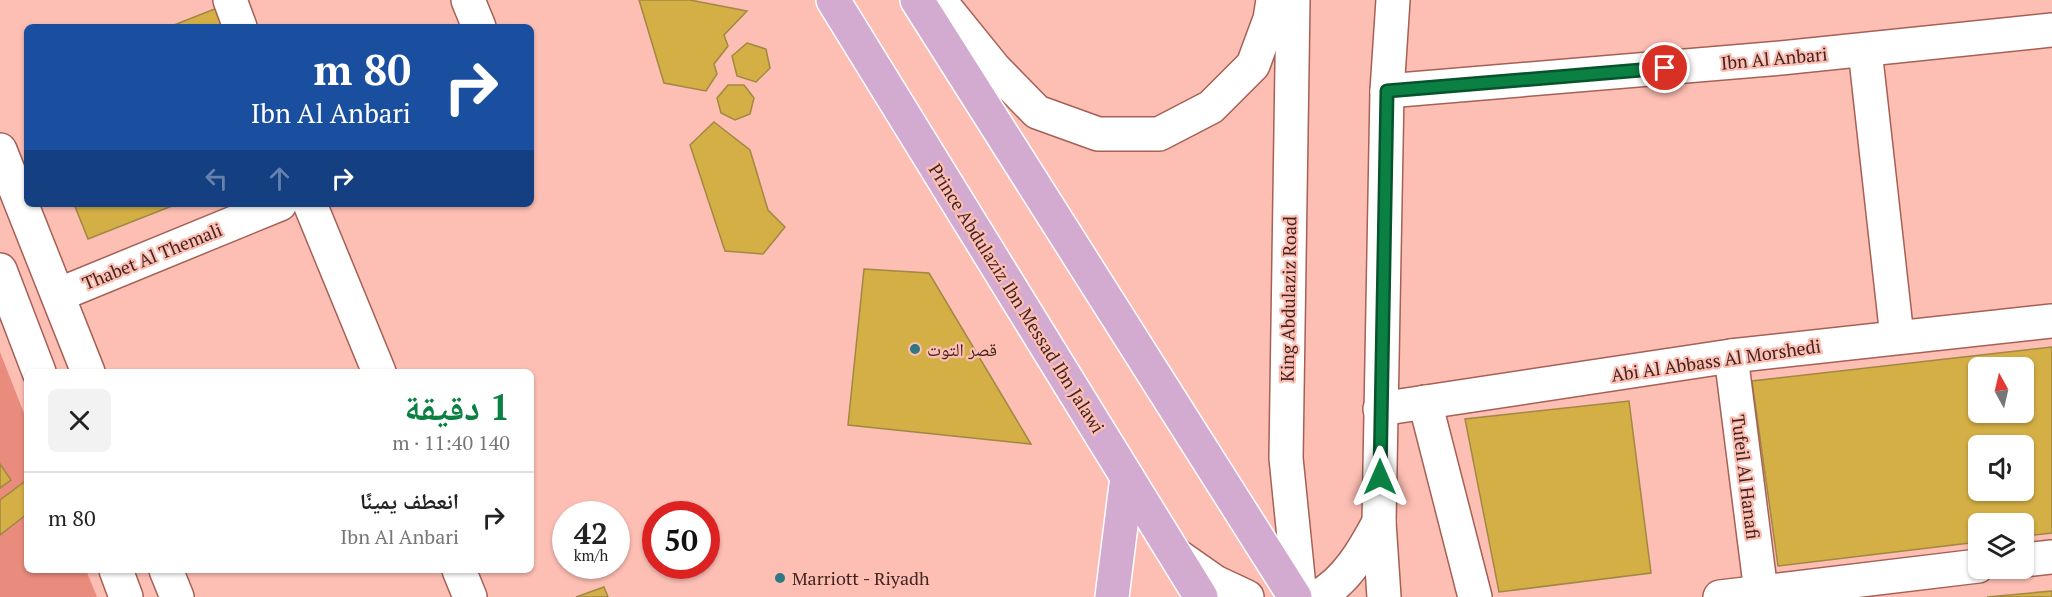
<!DOCTYPE html>
<html lang="ar">
<head>
<meta charset="utf-8">
<style>
  :root { --surface:#fff; --page:#f2f2f2; --text:#222; --muted:#767676; --line:#e0e0e0; --accent:#0b8043 }
  body { margin:0; font-family:"PT Serif","Noto Naskh Arabic",serif; background:var(--page); color:var(--text); direction:rtl; height:100vh; display:flex; flex-direction:column; font-size:22px; white-space:nowrap }
  * { box-sizing:border-box; margin:0 }
  p { font-size:20px; color:var(--muted) }
  .icon { flex:none; width:33px; height:33px; fill:none; stroke:currentColor; stroke-width:2; stroke-linecap:round; stroke-linejoin:round }
  .map { position:relative; flex:1; overflow:hidden; direction:ltr }
  .sheet { position:absolute; left:24px; top:369px; width:510px; height:204px; display:flex; flex-direction:column; background:var(--surface); border-radius:9px; box-shadow:0 2px 4px #0004; direction:rtl }
  .sheet>* { flex:none }
  .top-card { position:absolute; left:24px; top:24px; width:510px; height:183px; border-radius:9px; box-shadow:0 2px 4px #0004; direction:rtl; background:#1a4fa0; color:#fff; overflow:hidden }
  .needle { width:39px; rotate:352deg }
  .fabs { position:absolute; left:1968px; top:357px; display:grid; gap:12px }
  .fabs a { display:grid; place-items:center; width:66px; height:66px; border-radius:9px; background:var(--surface); box-shadow:0 2px 4px #0004; font-size:30px }
  .speed { position:absolute; left:552px; top:501px; display:flex; gap:12px; font-size:30px; font-weight:700; text-align:center }
  .speed>* { display:grid; place-content:center; width:78px; height:78px; border-radius:50%; background:var(--surface); box-shadow:0 2px 4px #0004; line-height:1 }
  .speed small { font-size:15px; font-weight:400 }
  .speed .limit { border:9px solid #d22; background:#fff; color:#111 }
  .pin { position:absolute; display:grid; place-items:center; width:51px; height:51px; color:#fff; margin:-26px; border:3px solid #fff; border-radius:50%; box-shadow:0 2px 6px #0007 }
  .me { position:absolute; width:66px; margin:-33px; rotate:0deg; stroke-linejoin:round; filter:drop-shadow(0 0 4px #0008) }
  .turn { display:flex; align-items:center; gap:21px; height:126px; padding:0 24px; font-size:27px }
  .turn .icon { width:78px; height:78px; stroke-width:2.5 }
  .turn b { display:block; font-size:42px; line-height:51px }
  .lanes { display:flex; align-items:center; height:57px; padding:0 24px; background:#0003; justify-content:center; gap:30px; direction:ltr }
  .lanes .off { opacity:.35 }
  .round { display:grid; place-items:center; flex:none; width:63px; height:63px; border-radius:9px; background:var(--page) }
  .summary { display:flex; align-items:center; justify-content:space-between; height:102px; padding:0 24px }
  h1 { font-size:36px; font-weight:700; line-height:45px; color:var(--accent) }
  ul { padding:0; list-style:none }
  li { display:flex; align-items:center; gap:18px; height:90px; padding:0 24px; border-top:2px solid var(--line) }
  li div { flex:1 }
  li b { display:block; font-size:22px }
  li em { font-style:normal }
  .map>svg:first-child { display:block }
  .green { fill:#e98b7d }
  .building { fill:#d4af46; stroke:#a18843; stroke-width:1.5; fill-rule:evenodd }
  .lines { fill:none; stroke-linecap:round; stroke-linejoin:round }
  .minor-casing { stroke:#a66055; stroke-width:36 }
  .tertiary-casing { stroke:#a66055; stroke-width:36 }
  .secondary-casing { stroke:#a66055; stroke-width:36 }
  .primary-casing { stroke:#fff; stroke-width:36 }
  .minor { stroke:#fff; stroke-width:33 }
  .tertiary { stroke:#fff; stroke-width:33 }
  .secondary { stroke:#fff; stroke-width:33 }
  .primary { stroke:#d3aad0; stroke-width:33 }
  .route-casing { stroke:#07532c; stroke-width:15 }
  .route { stroke:#0b8043; stroke-width:10 }
  .poi-dot { fill:#307782; stroke:#fdbeb4; stroke-width:2 }
  .labels { text-anchor:middle; dominant-baseline:central; stroke-width:4.5; stroke-linejoin:round; paint-order:stroke }
  .street-label { font-size:18px; fill:#42241f; stroke:#fdbeb4 }
  .poi-label { font-size:18px; fill:#42241f; stroke:#fdbeb4; text-anchor:start }
</style>
</head>
<body>
<div class="map">
<svg width="2052" height="597" viewBox="0 0 2052 597">
  <rect width="100%" height="100%" fill="#fdbeb4"/>
  <polygon class="green" points="0,352 27,421 27,570 86,570 97,597 0,597"/>
  <g class="building">
    <polygon points="639,0 690,0 747,11 724,35 728,46 714,64 717,74 706,91 664,83"/>
    <polygon points="217,8 224,27 169,27"/>
    <polygon points="747,43 766,49 770,68 756,82 737,76 732,56"/>
    <polygon points="728,85 744,85 754,98 750,114 735,120 721,113 717,98"/>
    <polygon points="714,122 750,150 768,210 785,227 763,254 725,251 690,145"/>
    <polygon points="74,204 177,204 88,239"/>
    <polygon points="864,269 929,273 1031,444 848,425"/>
    <path d="M2052 347V533L2024 536V524H1978V542L1778 566 1752 381ZM1978 368H2024V412H1978ZM1978 446H2024V490H1978Z"/>
    <polygon points="1629,401 1651,573 1499,592 1465,419"/>
    <polygon points="0,464 11,480 0,488"/>
    <polygon points="27,480 27,514 0,535 0,500"/>
    <polygon points="604,587 608,597 576,597"/>
    <polygon points="2052,591 2052,597 1987,597"/>
  </g>
  <g class="lines">
    <g class="minor-casing">
      <g id="minor">
        <polyline points="230,0 240,27"/>
        <polyline points="468,0 479,27"/>
        <polyline points="1865,50 1897,337"/>
        <polyline points="1387,91 1781,58 2052,30"/>
        <polyline points="310,204 379,372"/>
        <polyline points="58,295 280,204"/>
        <polyline points="1731,356 1761,592 1764,597"/>
        <polyline points="1425,402 1475,597"/>
        <polyline points="1380,409 1731,356 2052,321"/>
        <polyline points="2024,560 2052,557"/>
        <polyline points="459,570 470,597"/>
        <polyline points="1720,597 1978,566"/>
      </g>
    </g>
    <g class="tertiary-casing">
      <g id="tertiary">
        <polyline points="0,150 88,372"/>
        <polyline points="0,270 39,372"/>
        <polyline points="116,570 126,597"/>
        <polyline points="166,570 177,597"/>
      </g>
    </g>
    <g class="secondary-casing">
      <g id="secondary">
        <polyline points="939,0 994,68 1037,112 1098,134 1159,134 1211,107 1253,65 1270,19 1273,0"/>
        <polyline points="1293,0 1286,458 1300,597"/>
        <polyline points="1379,522 1384,597"/>
        <polyline points="1175,554 1215,582 1247,597"/>
        <path d="M1317 597C1346 582 1364 550 1379 522L1387 91 1393 0"/>
      </g>
    </g>
    <g class="primary-casing">
      <g id="primary">
        <polyline points="833,0 1201,597"/>
        <polyline points="917,0 1295,597"/>
        <polyline points="1112,597 1127,477"/>
      </g>
    </g>
    <use href="#minor" class="minor"/>
    <use href="#tertiary" class="tertiary"/>
    <use href="#secondary" class="secondary"/>
    <use href="#primary" class="primary"/>
  </g>
  <g class="lines">
    <g class="route-casing">
      <polyline id="route" points="1380,477 1387,91 1665,68"/>
    </g>
    <use href="#route" class="route"/>
  </g>
  <g class="poi-dot">
    <circle cx="915" cy="349" r="6"/>
    <circle cx="780" cy="578" r="6"/>
  </g>
  <g class="labels">
    <g class="street-label">
      <text transform="translate(1774 58) rotate(-5)">Ibn Al Anbari</text>
      <text transform="translate(152 256) rotate(-22)">Thabet Al Themali</text>
      <text transform="translate(1017 298) rotate(58)">Prince Abdulaziz Ibn Messad Ibn Jalawi</text>
      <text transform="translate(1288 299) rotate(-89)">King Abdulaziz Road</text>
      <text transform="translate(1716 360) rotate(-8)">Abi Al Abbass Al Morshedi</text>
      <text transform="translate(1746 477) rotate(83)">Tufeil Al Hanafi</text>
    </g>
    <g class="poi-label">
      <text x="927" y="349">قصر التوت</text>
      <text x="792" y="578">Marriott - Riyadh</text>
    </g>
  </g>
</svg>
<div class="fabs">
<a><svg class="needle" viewBox="-14 -14 28 28"><path d="M0-13l5 13h-10z" fill="#e53935"/><path d="M0 13l5-13h-10z" fill="#767676"/></svg></a>
<a><svg class="icon" aria-label="sound" viewBox="0 0 24 24"><path d="M4 9h4l5-4v14l-5-4H4zM17 9q2 3 0 6"/></svg></a>
<a><svg class="icon" aria-label="layers" viewBox="0 0 24 24"><path d="M12 4l9 5-9 5-9-5zM3 14l9 5 9-5"/></svg></a>
</div>
<div class="speed"><div>42<small>km/h</small></div><div class="limit">50</div></div>
<div class="pin" style="left:1665px;top:68px;background:#d93025"><svg class="icon" aria-label="arrive" viewBox="0 0 24 24"><path d="M6 21V4h12l-3 4 3 4H6"/></svg></div>
<svg class="me" style="left:1380px;top:477px" viewBox="-20 -20 40 40"><path d="M0-17L14 15 0 8-14 15z" fill="#0b8043" stroke="#fff" stroke-width="4"/></svg>
<div class="top-card">
<div class="turn"><svg class="icon" aria-label="right" viewBox="0 0 24 24"><path d="M7 20v-9h11M14 6l5 5-5 5"/></svg><div><b>80 m</b>Ibn Al Anbari</div></div>
<div class="lanes"><svg class="icon off" aria-label="left" viewBox="0 0 24 24"><path d="M17 20v-9H6M10 6l-5 5 5 5"/></svg><svg class="icon off" aria-label="ahead" viewBox="0 0 24 24"><path d="M12 20V5M6 11l6-6 6 6"/></svg><svg class="icon" aria-label="right" viewBox="0 0 24 24"><path d="M7 20v-9h11M14 6l5 5-5 5"/></svg></div>
</div>
<section class="sheet">
<div class="summary"><div><h1>1 دقيقة</h1><p>140 m · 11:40</p></div><a class="round"><svg class="icon" aria-label="close" viewBox="0 0 24 24"><path d="M6 6l12 12M18 6L6 18"/></svg></a></div>
<ul>
<li><svg class="icon" aria-label="right" viewBox="0 0 24 24"><path d="M7 20v-9h11M14 6l5 5-5 5"/></svg><div><b>انعطف يمينًا</b><p>Ibn Al Anbari</p></div><em>80 m</em></li>
</ul>
</section>
</div>
</body>
</html>
